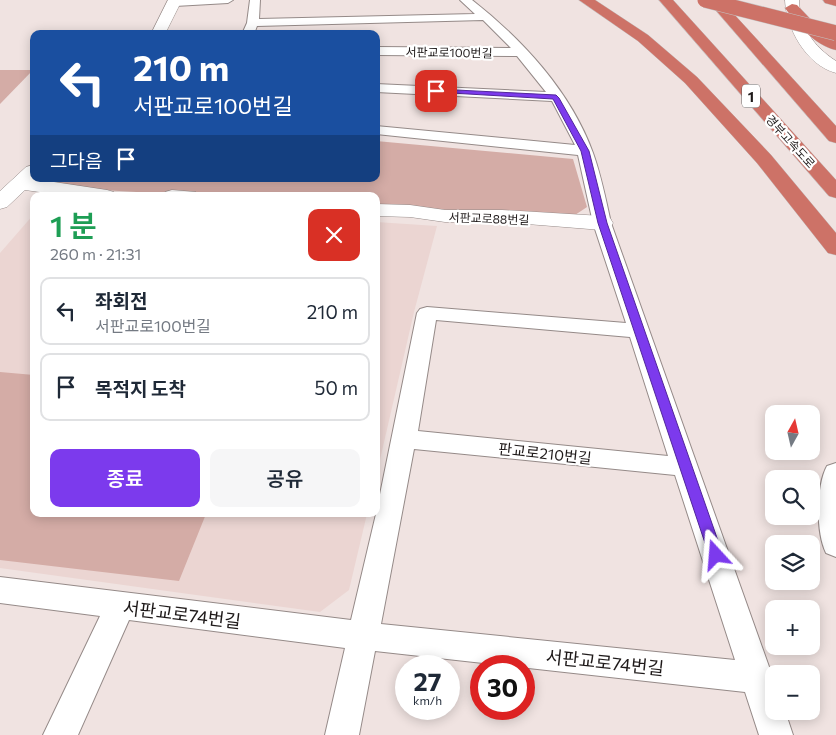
<!DOCTYPE html>
<html lang="ko">
<head>
<meta charset="utf-8">
<style>
  :root { --surface:#fff; --page:#f6f6f7; --text:#1f2937; --muted:#747a83; --line:#e0e1e3; --accent:#7c3aed }
  body { margin:0; font-family:Commissioner,"Noto Sans KR",sans-serif; background:var(--page); color:var(--text); height:100vh; display:flex; flex-direction:column; font-size:19px; white-space:nowrap }
  * { box-sizing:border-box; margin:0 }
  p { font-size:16px; color:var(--muted) }
  .icon { flex:none; width:28px; height:28px; fill:none; stroke:currentColor; stroke-width:2; stroke-linecap:round; stroke-linejoin:round }
  .map { position:relative; flex:1; overflow:hidden }
  .panel { position:absolute; left:30px; top:192px; width:350px; height:325px; display:flex; flex-direction:column; background:var(--surface); border-radius:10px; box-shadow:0 2px 12px #0003 }
  .panel>* { flex:none }
  .guide { position:absolute; left:30px; top:30px; width:350px; height:152px; border-radius:10px; box-shadow:0 2px 12px #0003; background:#1a4fa0; color:#fff; overflow:hidden }
  .needle { width:32px; rotate:8deg }
  .tools { position:absolute; left:765px; top:405px; display:grid; gap:10px }
  .tools a { display:grid; place-items:center; width:55px; height:55px; border-radius:10px; background:var(--surface); box-shadow:0 2px 12px #0003; font-size:25px }
  .speed { position:absolute; left:395px; top:655px; display:flex; gap:10px; font-size:25px; font-weight:700; text-align:center }
  .speed>* { display:grid; place-content:center; width:65px; height:65px; border-radius:50%; background:var(--surface); box-shadow:0 2px 12px #0003; line-height:1 }
  .speed small { font-size:12px; font-weight:400 }
  .speed .limit { border:8px solid #d22; background:#fff; color:#111 }
  .pin { position:absolute; display:grid; place-items:center; width:42px; height:42px; color:#fff; margin:-21px; border-radius:10px; box-shadow:0 2px 8px #0006 }
  .me { position:absolute; width:55px; margin:-28px; rotate:341deg; stroke-linejoin:round; filter:drop-shadow(0 0 4px #0008) }
  .turn { display:flex; align-items:center; gap:18px; height:105px; padding:0 20px; font-size:22px }
  .turn .icon { width:65px; height:65px; stroke-width:2.5 }
  .turn b { display:block; font-size:35px; line-height:42px }
  .then { display:flex; align-items:center; height:48px; padding:0 20px; background:#0003; gap:10px; font-size:19px }
  .round { display:grid; place-items:center; flex:none; width:52px; height:52px; border-radius:10px; background:var(--page) }
  .overview { display:flex; align-items:center; justify-content:space-between; height:85px; padding:0 20px }
  h1 { font-size:30px; font-weight:600; line-height:38px; color:#1e9e55 }
  .action { display:flex; gap:10px; margin-top:auto; padding:10px 20px }
  .action a { flex:1; height:58px; border-radius:10px; background:var(--accent); color:#fff; font-size:20px; font-weight:600; line-height:58px; text-align:center }
  .action a+a { background:var(--page); color:var(--text) }
  ul { padding:0; list-style:none }
  li { display:flex; align-items:center; gap:15px; height:68px; margin:0 10px 8px; padding:0 10px; border:2px solid var(--line); border-radius:10px }
  li div { flex:1 }
  li b { display:block; font-size:19px }
  li em { font-style:normal }
  .map>svg:first-child { display:block }
  .built { fill:#ebd5d2 }
  .green { fill:#d4aca6 }
  .lines { fill:none; stroke-linecap:round; stroke-linejoin:round }
  .minor-casing { stroke:#958a88; stroke-width:2 }
  .tertiary-casing { stroke:#958a88; stroke-width:1 }
  .motorway-casing { stroke:#c4c3c3; stroke-width:1 }
  .minor { fill:#fff; fill-rule:evenodd }
  .tertiary { fill:#fff; fill-rule:evenodd }
  .motorway { fill:#cd7267; fill-rule:evenodd }
  .motorway-bridge-casing { stroke:#c4c3c3; stroke-width:16; stroke-linecap:butt }
  .motorway-bridge { stroke:#cd7267; stroke-width:15 }
  .route { fill:#7c3aed; stroke:#51269a }
  .labels { text-anchor:middle; dominant-baseline:central; stroke-width:4.5; stroke-linejoin:round; paint-order:stroke }
  .far-street-label { font-size:12px; fill:#1e1919; stroke:#fff }
  .shield { fill:#fff; stroke:#625e5e; stroke-width:1 }
  .shield-label { font-size:14px; font-weight:bold; fill:#1e1919 }
  .street-label { font-size:15px; fill:#1e1919; stroke:#fff }
  .near-street-label { font-size:18px; fill:#1e1919; stroke:#fff }
</style>
</head>
<body>
<div class="map">
<svg width="836" height="735" viewBox="0 0 836 735">
  <rect width="100%" height="100%" fill="#f0e3e1"/>
  <g class="built">
    <polygon points="34,214 34,514 367,514 349,590 320,612 0,568 0,253"/>
    <polygon points="376,222 437,226 414,312 376,477"/>
  </g>
  <g class="green">
    <polygon points="0,70 33,70 0,104"/>
    <polygon points="376,141 573,159 587,207 572,217 376,206 376,196 206,196 50,187 41,179 376,179"/>
    <polygon points="0,372 34,375 34,514 206,514 179,581 0,560"/>
  </g>
  <g class="lines">
    <g class="minor-casing">
      <g id="minor">
        <polygon points="174,0 233,0 228,3 175,6 170,3"/>
        <path d="M250 0H260L259 19 475 14 460 0H472C522 39 571 92 593 153 601 175 606 200 611 223L773 678 774 711H785L793 735H759L745 692 375 651 359 735H325L345 648 129 620 78 735H43L100 616 0 603V577L351 620 376 514 417 313 420 309 427 307 626 323 593 223 578 155 376 134V126L575 145 552 101 376 92V84L546 92 517 56 376 55V47L511 48 483 20 257 26 254 34H242L247 23ZM436 320 630 337 668 456 418 431ZM414 449 675 475 735 660 381 624Z"/>
        <path d="M836 463V557L826 553C816 533 816 486 827 466Z"/>
      </g>
    </g>
    <g class="tertiary-casing">
      <g id="tertiary">
        <polygon points="168,0 182,0 165,34 151,34"/>
        <path d="M785 0H799C800 27 813 46 836 61V73C806 65 786 28 785 0Z"/>
        <polygon points="33,165 34,179 107,190 114,192 117,196 68,196 25,190 7,207 0,209 0,191 26,167"/>
        <polygon points="172,190 196,192 199,196 162,196 165,192"/>
        <polygon points="376,204 410,205 445,210 502,210 602,216 610,218 613,223 610,228 602,230 502,222 445,222 410,217 376,216"/>
      </g>
    </g>
    <g class="motorway-casing">
      <g id="motorway">
        <polygon points="579,0 595,0 648,35 697,77 771,155 836,233 836,255 828,253 757,163 685,83 638,41"/>
        <polygon points="659,0 673,0 836,180 836,198 829,196"/>
        <polygon points="707,0 721,0 836,126 836,143 829,141"/>
        <polygon points="823,0 836,0 836,6 825,3"/>
        <path d="M792 4 797 5 817 26 836 40V50C815 45 797 25 785 8Z"/>
      </g>
    </g>
    <use href="#minor" class="minor"/>
    <use href="#tertiary" class="tertiary"/>
    <use href="#motorway" class="motorway"/>
    <g class="motorway-bridge-casing">
      <polyline id="motorway-bridge" points="705,0 836,33"/>
    </g>
    <use href="#motorway-bridge" class="motorway-bridge"/>
  </g>
  <polygon class="route" points="436,89 556,95 559,98 589,151 607,223 723,555 721,559 716,561 711,559 709,555 598,223 581,151 553,99 434,92 434,89"/>
  <g class="labels">
    <g class="far-street-label">
      <text transform="translate(449 52) rotate(1)">서판교로100번길</text>
      <text transform="translate(791 141) rotate(48)">경부고속도로</text>
      <text transform="translate(489 218) rotate(2)">서판교로88번길</text>
    </g>
    <rect class="shield" x="742" y="84.5" width="18" height="23" rx="4"/>
    <g class="shield-label">
      <text x="751" y="96">1</text>
    </g>
    <g class="street-label">
      <text transform="translate(545 453) rotate(6)">판교로210번길</text>
    </g>
    <g class="near-street-label">
      <text transform="translate(182 614) rotate(7)">서판교로74번길</text>
      <text transform="translate(605 662) rotate(6)">서판교로74번길</text>
    </g>
  </g>
</svg>
<div class="tools">
<a><svg class="needle" viewBox="-14 -14 28 28"><path d="M0-13l5 13h-10z" fill="#e53935"/><path d="M0 13l5-13h-10z" fill="#747a83"/></svg></a>
<a><svg class="icon" aria-label="search" viewBox="0 0 24 24"><circle cx="10" cy="10" r="6"/><path d="M15 15l6 6"/></svg></a>
<a><svg class="icon" aria-label="layers" viewBox="0 0 24 24"><path d="M12 4l9 5-9 5-9-5zM3 14l9 5 9-5"/></svg></a>
<a>+</a>
<a>−</a>
</div>
<div class="speed"><div>27<small>km/h</small></div><div class="limit">30</div></div>
<div class="pin" style="left:436px;top:91px;background:#d93025"><svg class="icon" aria-label="arrive" viewBox="0 0 24 24"><path d="M6 21V4h12l-3 4 3 4H6"/></svg></div>
<svg class="me" style="left:716px;top:555px" viewBox="-20 -20 40 40"><path d="M0-17L14 15 0 8-14 15z" fill="#7c3aed" stroke="#fff" stroke-width="4"/></svg>
<div class="guide">
<div class="turn"><svg class="icon" aria-label="left" viewBox="0 0 24 24"><path d="M17 20v-9H6M10 6l-5 5 5 5"/></svg><div><b>210 m</b>서판교로100번길</div></div>
<div class="then">그다음<svg class="icon" aria-label="arrive" viewBox="0 0 24 24"><path d="M6 21V4h12l-3 4 3 4H6"/></svg></div>
</div>
<section class="panel">
<div class="overview"><div><h1>1 분</h1><p>260 m · 21:31</p></div><a class="round" style="background:#d93025;color:#fff"><svg class="icon" aria-label="close" viewBox="0 0 24 24"><path d="M6 6l12 12M18 6L6 18"/></svg></a></div>
<ul>
<li><svg class="icon" aria-label="left" viewBox="0 0 24 24"><path d="M17 20v-9H6M10 6l-5 5 5 5"/></svg><div><b>좌회전</b><p>서판교로100번길</p></div><em>210 m</em></li>
<li><svg class="icon" aria-label="arrive" viewBox="0 0 24 24"><path d="M6 21V4h12l-3 4 3 4H6"/></svg><div><b>목적지 도착</b></div><em>50 m</em></li>
</ul>
<div class="action"><a>종료</a><a>공유</a></div>
</section>
</div>
</body>
</html>
